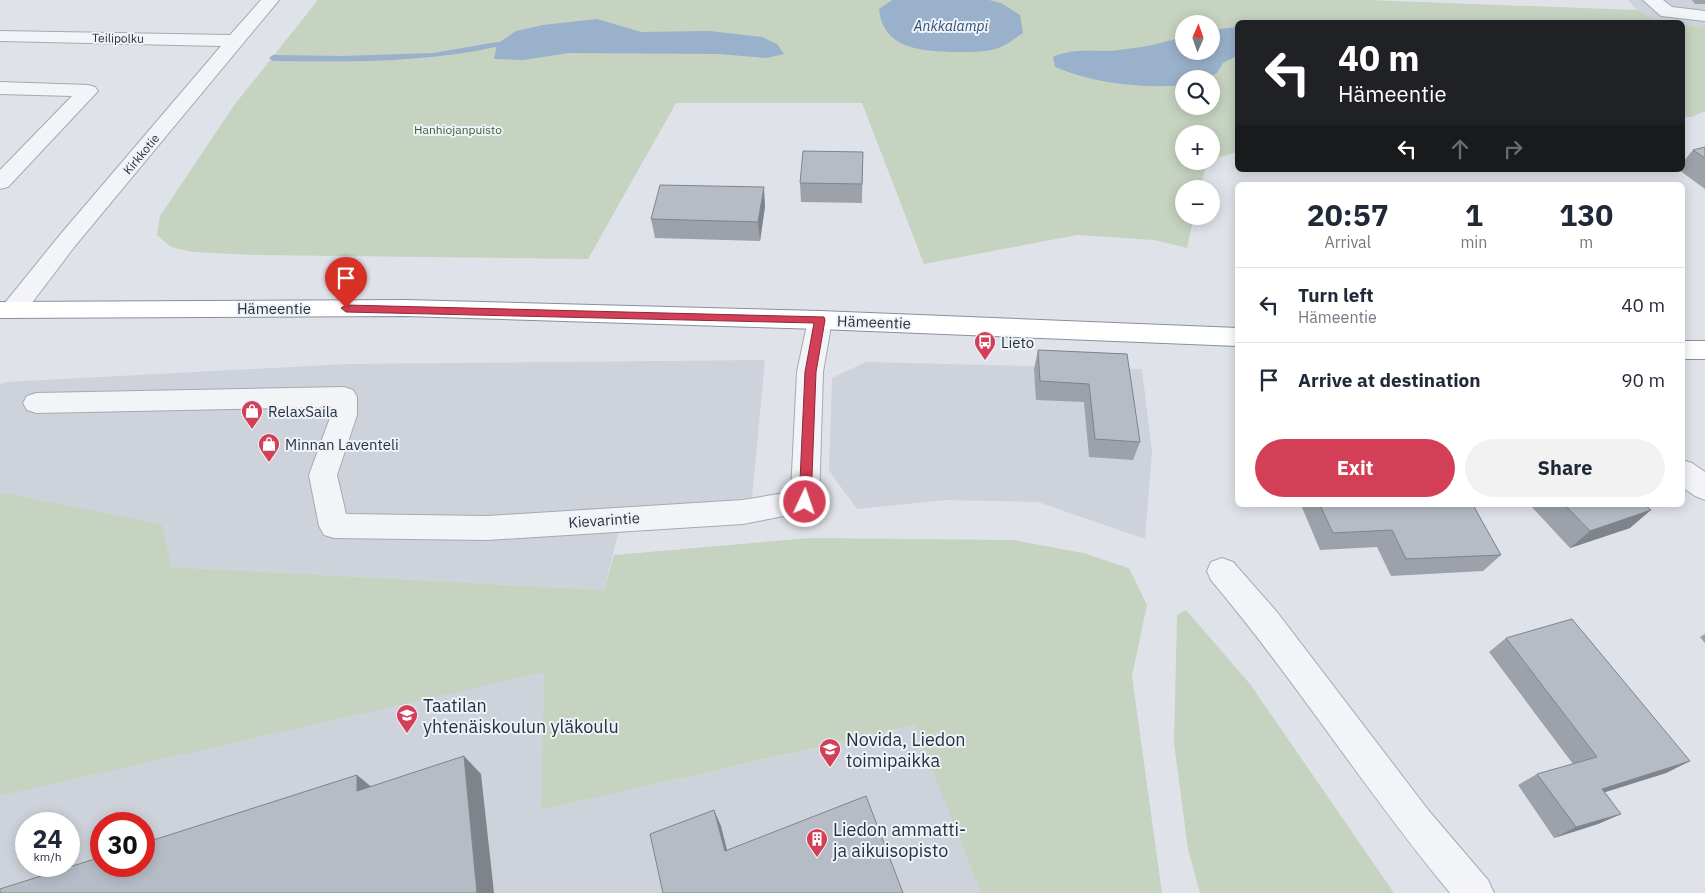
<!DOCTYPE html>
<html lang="en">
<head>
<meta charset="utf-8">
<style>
  :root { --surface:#fff; --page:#f2f2f3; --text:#1f2937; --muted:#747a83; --line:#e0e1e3; --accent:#d33f57 }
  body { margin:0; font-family:"IBM Plex Sans",sans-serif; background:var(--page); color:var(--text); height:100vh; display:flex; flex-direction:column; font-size:19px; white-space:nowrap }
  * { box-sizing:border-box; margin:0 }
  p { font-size:16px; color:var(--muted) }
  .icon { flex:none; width:28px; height:28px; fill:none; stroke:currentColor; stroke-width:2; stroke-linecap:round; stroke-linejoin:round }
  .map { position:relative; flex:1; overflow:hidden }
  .side { position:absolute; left:1235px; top:182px; width:450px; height:325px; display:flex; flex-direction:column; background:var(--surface); border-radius:8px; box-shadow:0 2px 12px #0003 }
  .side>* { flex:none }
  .hud { position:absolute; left:1235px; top:20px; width:450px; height:152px; border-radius:8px; box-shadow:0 2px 12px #0003; background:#202124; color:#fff; overflow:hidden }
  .needle { width:32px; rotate:2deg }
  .fabs { position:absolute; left:1175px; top:15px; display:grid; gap:10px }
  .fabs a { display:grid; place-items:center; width:45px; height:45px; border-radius:50%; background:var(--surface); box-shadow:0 2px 12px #0003; font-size:25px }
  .speed { position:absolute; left:15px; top:812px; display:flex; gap:10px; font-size:25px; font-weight:700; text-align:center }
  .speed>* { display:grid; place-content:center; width:65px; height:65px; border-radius:50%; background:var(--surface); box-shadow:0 2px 12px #0003; line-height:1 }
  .speed small { font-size:12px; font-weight:400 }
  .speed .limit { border:8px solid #d22; background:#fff; color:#111 }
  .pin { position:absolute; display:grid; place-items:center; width:42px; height:42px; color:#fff; margin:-51px -21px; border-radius:50% 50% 50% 0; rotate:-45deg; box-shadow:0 0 5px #0007 }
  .pin .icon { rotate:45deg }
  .me { position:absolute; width:55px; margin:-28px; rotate:3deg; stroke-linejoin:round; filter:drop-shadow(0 0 4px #0008) }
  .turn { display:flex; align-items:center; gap:18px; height:105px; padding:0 20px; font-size:22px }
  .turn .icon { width:65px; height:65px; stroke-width:2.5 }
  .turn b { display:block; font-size:35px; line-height:42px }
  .lanes { display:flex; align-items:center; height:48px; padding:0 20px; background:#0003; justify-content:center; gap:25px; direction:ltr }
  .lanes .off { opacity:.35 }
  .eta { display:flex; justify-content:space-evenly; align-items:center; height:85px; text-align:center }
  .eta b { font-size:30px; font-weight:800; line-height:35px }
  .cta { display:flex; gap:10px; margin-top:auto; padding:10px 20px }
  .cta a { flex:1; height:58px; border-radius:30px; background:var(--accent); color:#fff; font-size:20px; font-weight:800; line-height:58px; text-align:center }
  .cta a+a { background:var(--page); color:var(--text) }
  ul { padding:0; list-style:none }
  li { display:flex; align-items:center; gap:15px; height:75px; padding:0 20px; border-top:1px solid var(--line) }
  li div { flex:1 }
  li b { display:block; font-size:19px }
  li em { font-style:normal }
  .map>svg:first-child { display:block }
  .built { fill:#cdd2db; fill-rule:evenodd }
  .green { fill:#c5d3c0; fill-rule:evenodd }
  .water { fill:#99b1ca }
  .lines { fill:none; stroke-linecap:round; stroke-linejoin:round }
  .stream { fill:#99b1ca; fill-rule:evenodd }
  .minor-casing { stroke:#a4aab3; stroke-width:2 }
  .highway-casing { stroke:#8691a0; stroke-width:2 }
  .minor { fill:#f2f4f7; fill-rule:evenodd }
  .highway { fill:#fff; fill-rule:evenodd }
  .wall { fill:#9da2aa }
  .shaded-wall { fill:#7f848b }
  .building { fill:#b6bcc6; stroke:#7f848b }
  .route { fill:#d33f57; stroke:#892939 }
  .labels { text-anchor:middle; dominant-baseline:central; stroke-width:4; stroke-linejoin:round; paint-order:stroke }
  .far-street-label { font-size:12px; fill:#273141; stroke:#eff2f6 }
  .far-park-label { font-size:12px; fill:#3c5d34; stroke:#eff2f6 }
  .far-water-label { font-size:14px; font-style:italic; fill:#305076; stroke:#eff2f6 }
  .street-label { font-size:15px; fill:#273141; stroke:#eff2f6 }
  .poi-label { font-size:15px; fill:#273141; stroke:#eff2f6; text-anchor:start }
  .near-poi-label { font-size:18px; fill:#273141; stroke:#eff2f6; text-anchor:start }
</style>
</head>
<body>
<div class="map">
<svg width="1705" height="893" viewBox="0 0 1705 893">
  <rect width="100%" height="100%" fill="#dfe3e9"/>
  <g class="built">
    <polygon points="1628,0 1705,0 1705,28 1683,24 1682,22 1655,20 1637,10"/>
    <polygon points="765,360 752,498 624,510 604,590 172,567 162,524 0,492 0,384 6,382 348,364"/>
    <polygon points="866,362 1142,369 1152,452 1145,539 1038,502 946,500 857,509 829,471 832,378"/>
    <path d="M544 671 541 810 916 725 981 893H0V796ZM26 824H69V866H26ZM101 824H144V866H101Z"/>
  </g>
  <g class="green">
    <path d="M318 0H1367L1637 10 1655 20 1670 22H1238L1237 152 1211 160V134H1184V161H1207L1200 189H1184V216H1194L1187 248 1154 240 1077 235 924 264 862 103H676L588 259 256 255 192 252 171 247 157 235 160 216 235 104ZM1184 24H1211V51H1184ZM1184 79H1211V106H1184Z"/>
    <polygon points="1683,24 1705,28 1705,111 1692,117 1683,117"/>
    <polygon points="0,492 162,524 172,567 604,590 614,555 809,538 1013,540 1083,553 1129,568 1147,605 1132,676 1162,893 981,893 915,725 541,810 544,672 0,796"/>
    <polygon points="1186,610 1250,684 1394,893 1200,893 1188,849 1174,743 1177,615"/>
  </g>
  <g class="water">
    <path d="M892 0H989L1001 3 1020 15 1023 33C1016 37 1010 43 1003 46 989 53 969 52 953 52 921 51 883 49 879 9Z"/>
    <polygon points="597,19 641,32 709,31 762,37 777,44 784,54 766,58 718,54 569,53 523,60 494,59 497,44 516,31 543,25"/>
    <path d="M1237 27V56L1223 63 1217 73 1205 79H1184V85C1142 89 1093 83 1055 67L1053 57C1070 49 1088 51 1107 51 1133 49 1159 45 1184 36V51H1211V30Z"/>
  </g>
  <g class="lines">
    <path class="stream" d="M497 42H500V46C425 63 350 62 273 61L269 58 273 55 342 56 433 53Z"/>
    <g class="minor-casing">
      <g id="minor">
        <polygon points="261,0 279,0 75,246 22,316 13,318 4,316 1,310 4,304 59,236 221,46 0,41 0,31 230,35"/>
        <polygon points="1643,0 1663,0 1672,7 1705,11 1705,21 1661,16"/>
        <polygon points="0,82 88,85 95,87 98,91 8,187 0,189 0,170 72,96 0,94"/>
        <polygon points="820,311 829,314 832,320 823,372 819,502 815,510 743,524 487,540 334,538 324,535 319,526 309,475 331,415 331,407 36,413 27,410 23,403 27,396 36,393 344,387 353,390 357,397 357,415 337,475 346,514 487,516 743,500 791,492 797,372 808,320 811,314"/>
        <polygon points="1682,460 1692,463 1705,472 1705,500 1695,496 1682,487"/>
        <path d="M1222 558 1233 562 1277 612 1429 811 1488 880 1494 893H1450C1366 792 1296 681 1211 580L1207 571 1211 562Z"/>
      </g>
    </g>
    <g class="highway-casing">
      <g id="highway">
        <polygon points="405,300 820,311 1238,328 1238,346 820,329 405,316 0,318 0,302"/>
        <rect x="1682" y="341" width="23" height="18"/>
      </g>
    </g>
    <use href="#minor" class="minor"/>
    <use href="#highway" class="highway"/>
  </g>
  <g class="wall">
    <polygon points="1692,0 1705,0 1705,4 1695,4"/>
    <polygon points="1705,147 1705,189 1679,170 1682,170 1682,163 1693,150"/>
    <polygon points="863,152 862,203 801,202 800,183"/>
    <polygon points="765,206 760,241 655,238 651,219"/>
    <polygon points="1038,350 1127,354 1140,442 1133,460 1089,457 1084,402 1036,400 1034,369"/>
    <polygon points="1301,505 1473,505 1501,555 1483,571 1391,576 1377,547 1320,550"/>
    <polygon points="1530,505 1645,505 1630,528 1570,548"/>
    <polygon points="1705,634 1705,643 1700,637"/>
    <polygon points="1506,638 1690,761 1666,773 1605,792 1621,814 1598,824 1554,838 1518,785 1537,774 1573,764 1489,652"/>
  </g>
  <g class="shaded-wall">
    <polygon points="764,187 765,206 760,241 758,222"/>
    <polygon points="1651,510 1630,528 1570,548 1590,531"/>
    <polygon points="464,756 481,774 494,893 477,893"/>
    <polygon points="1690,761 1666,773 1580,800 1602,789"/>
    <polygon points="357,775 379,793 357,791"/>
    <polygon points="714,810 721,826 731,866 725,851"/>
    <polygon points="1621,814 1598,824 1554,838 1576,827"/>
  </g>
  <g class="building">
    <polygon points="1705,147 1705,158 1693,150"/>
    <polygon points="803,151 863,152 862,184 800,183"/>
    <polygon points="660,185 764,187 758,222 651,219"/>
    <polygon points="1038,350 1127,354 1140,442 1095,439 1089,384 1040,381"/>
    <polygon points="1320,505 1473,505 1501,555 1406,559 1392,530 1333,533"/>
    <polygon points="1565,505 1645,505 1651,510 1590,531"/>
    <polygon points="1572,619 1690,761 1602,789 1621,814 1576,827 1537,774 1597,757 1506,638"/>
    <polygon points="464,756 477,893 0,893 0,889 101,857 101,866 144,866 144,843 357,775 357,791"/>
    <polygon points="866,796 903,893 663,893 650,834 714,810 725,851"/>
  </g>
  <polygon class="route" points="346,305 824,317 825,320 816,372 811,502 805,507 799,502 805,372 814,323 346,312 341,308"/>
  <defs>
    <g id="bus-pin" transform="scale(1.125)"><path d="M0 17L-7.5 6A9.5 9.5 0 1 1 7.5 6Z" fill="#d33f57" stroke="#eff2f6"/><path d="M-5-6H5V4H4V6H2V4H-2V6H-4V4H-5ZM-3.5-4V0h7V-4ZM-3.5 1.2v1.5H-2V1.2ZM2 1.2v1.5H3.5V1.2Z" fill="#fff"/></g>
    <g id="shop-pin" transform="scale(1.125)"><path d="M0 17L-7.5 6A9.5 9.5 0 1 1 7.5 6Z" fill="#d33f57" stroke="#eff2f6"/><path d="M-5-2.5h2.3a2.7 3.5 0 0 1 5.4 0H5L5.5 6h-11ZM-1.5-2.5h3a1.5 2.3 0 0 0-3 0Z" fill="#fff"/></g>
    <g id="school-pin" transform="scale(1.125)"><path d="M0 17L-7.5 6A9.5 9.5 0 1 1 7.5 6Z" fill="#d33f57" stroke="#eff2f6"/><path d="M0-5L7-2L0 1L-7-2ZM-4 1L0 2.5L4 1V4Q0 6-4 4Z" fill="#fff"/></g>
    <g id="building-pin" transform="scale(1.125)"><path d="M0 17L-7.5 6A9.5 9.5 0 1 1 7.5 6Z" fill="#d33f57" stroke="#eff2f6"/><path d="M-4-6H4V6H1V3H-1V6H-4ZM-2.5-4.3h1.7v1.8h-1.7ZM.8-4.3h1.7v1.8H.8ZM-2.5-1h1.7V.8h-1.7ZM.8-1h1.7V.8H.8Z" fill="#fff"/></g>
  </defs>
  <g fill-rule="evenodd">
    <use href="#bus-pin" x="985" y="342"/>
    <use href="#shop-pin" x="252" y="411"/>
    <use href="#shop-pin" x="269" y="444"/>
    <use href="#school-pin" x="407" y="715"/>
    <use href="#school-pin" x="830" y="749"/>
    <use href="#building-pin" x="817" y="839"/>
  </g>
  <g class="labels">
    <g class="far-street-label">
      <text transform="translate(118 38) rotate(1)">Teilipolku</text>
      <text transform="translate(141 154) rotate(-50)">Kirkkotie</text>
    </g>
    <g class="far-park-label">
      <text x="458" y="129">Hanhiojanpuisto</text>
    </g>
    <g class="far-water-label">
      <text x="951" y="26">Ankkalampi</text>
    </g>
    <g class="street-label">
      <text x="274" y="308">Hämeentie</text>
      <text transform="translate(874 322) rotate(2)">Hämeentie</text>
      <text transform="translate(604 520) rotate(-4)">Kievarintie</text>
    </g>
    <g class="poi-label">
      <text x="1001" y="342">Lieto</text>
      <text x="268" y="411">RelaxSaila</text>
      <text x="285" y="444">Minnan Laventeli</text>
    </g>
    <g class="near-poi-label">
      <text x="423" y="705">Taatilan<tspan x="423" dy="21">yhtenäiskoulun yläkoulu</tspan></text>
      <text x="846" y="739">Novida, Liedon<tspan x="846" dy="21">toimipaikka</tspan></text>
      <text x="833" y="829">Liedon ammatti-<tspan x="833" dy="21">ja aikuisopisto</tspan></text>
    </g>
  </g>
</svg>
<div class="fabs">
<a><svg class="needle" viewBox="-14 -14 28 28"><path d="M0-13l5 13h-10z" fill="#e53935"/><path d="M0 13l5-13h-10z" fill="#747a83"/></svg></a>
<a><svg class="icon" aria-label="search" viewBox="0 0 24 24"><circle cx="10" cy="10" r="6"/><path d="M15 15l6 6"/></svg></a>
<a>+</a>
<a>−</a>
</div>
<div class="speed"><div>24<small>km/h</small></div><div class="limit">30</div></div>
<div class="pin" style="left:346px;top:308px;background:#d93025"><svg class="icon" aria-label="arrive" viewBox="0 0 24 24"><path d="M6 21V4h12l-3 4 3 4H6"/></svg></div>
<svg class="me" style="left:805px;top:502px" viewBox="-20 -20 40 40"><circle r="17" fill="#d33f57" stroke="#fff" stroke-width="3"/><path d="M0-11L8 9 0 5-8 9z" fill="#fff"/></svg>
<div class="hud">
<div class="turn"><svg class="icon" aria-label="left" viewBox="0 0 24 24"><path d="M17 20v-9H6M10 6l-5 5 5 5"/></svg><div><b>40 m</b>Hämeentie</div></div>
<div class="lanes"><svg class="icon" aria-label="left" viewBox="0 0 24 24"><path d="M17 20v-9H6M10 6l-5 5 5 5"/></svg><svg class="icon off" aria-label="ahead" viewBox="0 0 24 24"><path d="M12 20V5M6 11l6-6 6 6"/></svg><svg class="icon off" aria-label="right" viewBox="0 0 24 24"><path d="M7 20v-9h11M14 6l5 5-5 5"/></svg></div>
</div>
<section class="side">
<div class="eta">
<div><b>20:57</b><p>Arrival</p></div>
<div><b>1</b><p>min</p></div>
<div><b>130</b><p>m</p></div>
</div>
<ul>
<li><svg class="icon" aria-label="left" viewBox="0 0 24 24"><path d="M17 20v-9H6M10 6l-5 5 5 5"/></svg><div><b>Turn left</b><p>Hämeentie</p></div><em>40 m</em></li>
<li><svg class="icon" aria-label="arrive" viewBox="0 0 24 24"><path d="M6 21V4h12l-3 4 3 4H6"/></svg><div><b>Arrive at destination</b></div><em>90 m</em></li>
</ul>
<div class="cta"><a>Exit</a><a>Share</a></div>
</section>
</div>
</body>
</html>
